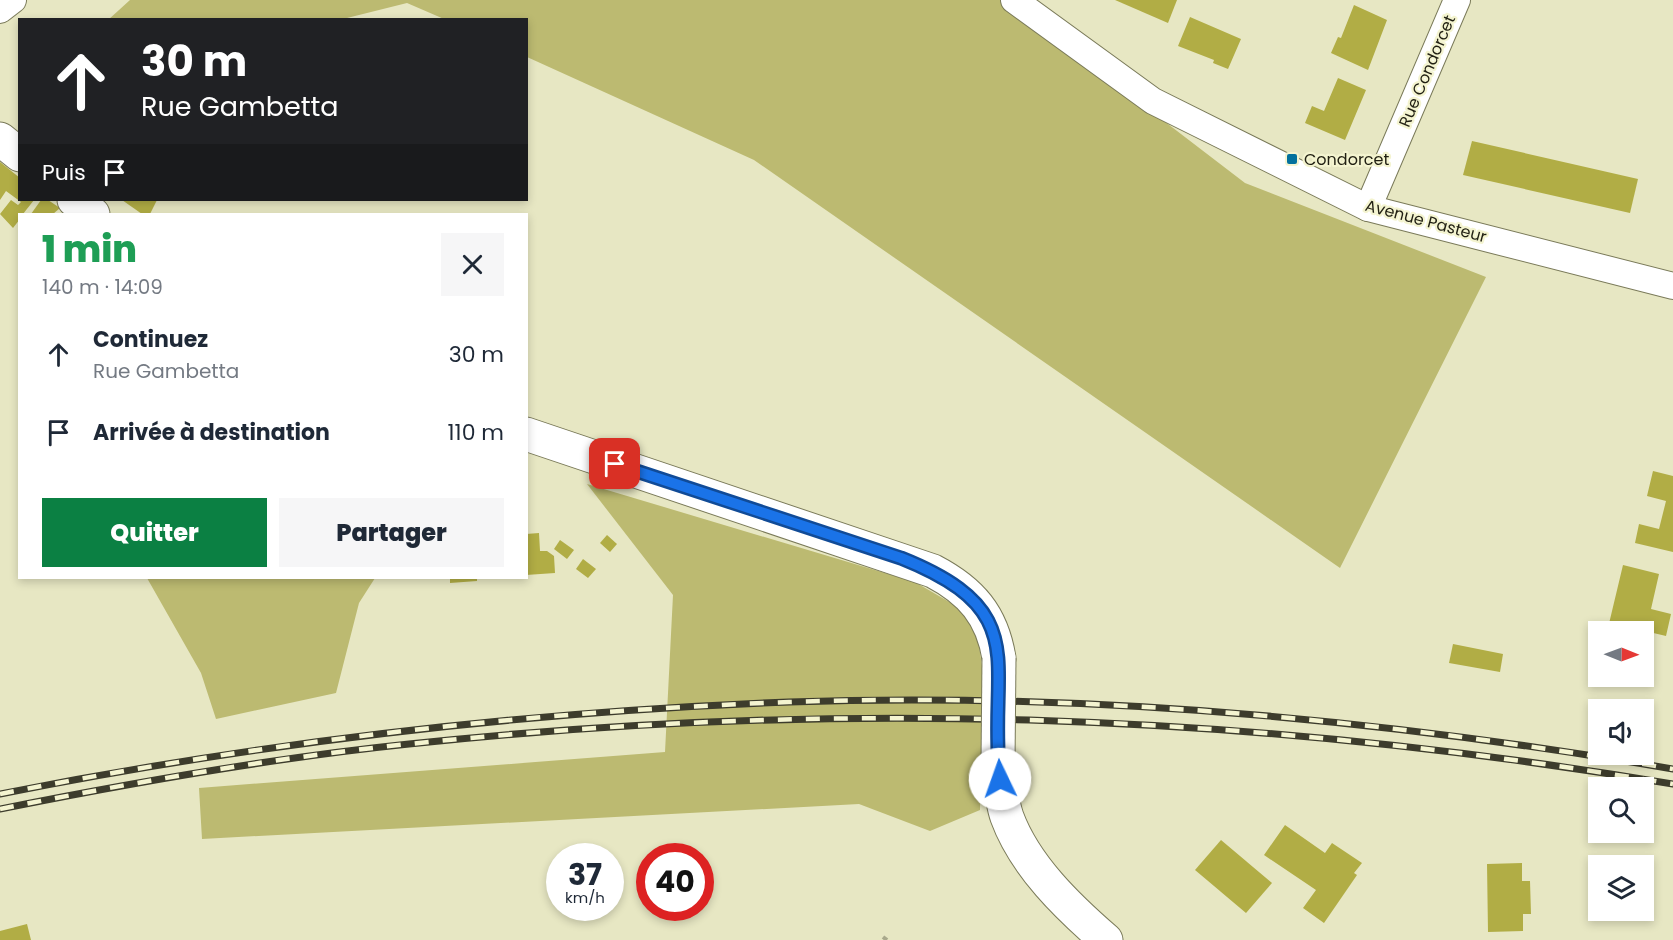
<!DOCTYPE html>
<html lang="fr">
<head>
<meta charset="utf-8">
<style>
  :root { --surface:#fff; --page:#f6f6f7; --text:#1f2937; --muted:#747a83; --accent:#0b8043 }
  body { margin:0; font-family:Poppins,sans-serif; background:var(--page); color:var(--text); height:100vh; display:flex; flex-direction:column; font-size:22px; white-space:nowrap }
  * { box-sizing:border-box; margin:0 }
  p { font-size:20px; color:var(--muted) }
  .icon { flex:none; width:33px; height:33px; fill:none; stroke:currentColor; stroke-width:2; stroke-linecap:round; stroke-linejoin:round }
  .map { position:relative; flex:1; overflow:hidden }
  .details { position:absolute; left:18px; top:213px; width:510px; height:366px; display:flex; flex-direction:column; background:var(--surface); border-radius:0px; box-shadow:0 3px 9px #0003 }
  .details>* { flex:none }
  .top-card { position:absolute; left:18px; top:18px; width:510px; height:183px; border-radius:0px; box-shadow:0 3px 9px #0003; background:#202124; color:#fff; overflow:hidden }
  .needle { width:39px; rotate:91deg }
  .buttons { position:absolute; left:1588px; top:621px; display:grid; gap:12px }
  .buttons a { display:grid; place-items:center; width:66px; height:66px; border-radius:0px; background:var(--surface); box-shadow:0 3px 9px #0003; font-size:30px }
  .speed { position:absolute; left:546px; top:843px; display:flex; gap:12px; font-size:30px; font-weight:700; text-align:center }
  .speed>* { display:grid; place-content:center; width:78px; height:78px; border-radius:50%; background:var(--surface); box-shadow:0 3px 9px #0003; line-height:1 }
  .speed small { font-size:15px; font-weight:400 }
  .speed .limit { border:9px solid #d22; background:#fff; color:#111 }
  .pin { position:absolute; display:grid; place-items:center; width:51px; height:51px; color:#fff; margin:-26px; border-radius:12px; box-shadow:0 3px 9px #0006 }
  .me { position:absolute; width:66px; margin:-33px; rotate:357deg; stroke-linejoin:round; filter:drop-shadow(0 0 4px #0008) }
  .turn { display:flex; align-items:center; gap:21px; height:126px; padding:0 24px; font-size:27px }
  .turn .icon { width:78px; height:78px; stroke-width:2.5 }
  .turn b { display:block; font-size:42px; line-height:51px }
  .then { display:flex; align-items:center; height:57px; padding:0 24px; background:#0003; gap:12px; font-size:22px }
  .round { display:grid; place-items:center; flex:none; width:63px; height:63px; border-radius:0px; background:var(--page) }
  .head { display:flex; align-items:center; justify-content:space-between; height:102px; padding:0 24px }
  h1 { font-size:36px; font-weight:800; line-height:45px; color:#1e9e55 }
  .cta { display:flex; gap:12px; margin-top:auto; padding:12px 24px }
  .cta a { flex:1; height:69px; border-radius:0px; background:var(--accent); color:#fff; font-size:24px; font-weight:800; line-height:69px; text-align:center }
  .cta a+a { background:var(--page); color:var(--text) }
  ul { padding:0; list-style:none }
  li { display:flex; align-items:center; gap:18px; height:78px; padding:0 24px }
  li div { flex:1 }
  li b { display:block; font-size:22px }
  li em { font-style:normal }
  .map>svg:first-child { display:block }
  .green { fill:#bcba71 }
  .building { fill:#b1ad45 }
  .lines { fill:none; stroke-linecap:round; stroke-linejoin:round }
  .street-casing { stroke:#7a7a59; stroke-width:28 }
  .secondary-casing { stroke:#7a7a59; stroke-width:35 }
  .path { stroke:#a9a98c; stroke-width:4; stroke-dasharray:6 3; stroke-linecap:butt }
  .street { stroke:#fff; stroke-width:26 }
  .secondary { stroke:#fff; stroke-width:33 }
  .rail-casing { stroke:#3d3c2c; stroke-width:7 }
  .rail { stroke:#f4f4d0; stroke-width:4.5; stroke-dasharray:14; stroke-linecap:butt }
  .secondary-bridge-casing { stroke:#7a7a59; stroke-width:35; stroke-linecap:butt }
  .secondary-bridge { stroke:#fff; stroke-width:33 }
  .route-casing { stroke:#114b97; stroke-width:15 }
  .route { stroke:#1a73e8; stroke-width:10 }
  .poi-dot { fill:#03719d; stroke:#f4f4d0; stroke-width:2 }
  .labels { text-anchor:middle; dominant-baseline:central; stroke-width:4.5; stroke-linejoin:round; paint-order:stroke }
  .street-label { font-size:16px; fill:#201f12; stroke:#f4f4d0 }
  .poi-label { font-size:16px; fill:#201f12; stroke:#f4f4d0; text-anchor:start }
</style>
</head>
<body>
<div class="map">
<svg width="1673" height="940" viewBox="0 0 1673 940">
  <rect width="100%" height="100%" fill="#e7e7c3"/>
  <g class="green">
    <polygon points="130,0 1006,0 1245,183 1486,277 1340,568 754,160 527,57 526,20 444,19 407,3 343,19 108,20"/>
    <polygon points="587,484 915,582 975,617 983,673 980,810 930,831 859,804 202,839 199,788 665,752 673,595"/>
    <polygon points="147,578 375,578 359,603 336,693 216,719 201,673"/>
  </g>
  <g class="building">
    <polygon points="1115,0 1177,0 1168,23"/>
    <polygon points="1354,5 1387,20 1368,70 1331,53 1338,37 1341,38"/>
    <polygon points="1190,17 1241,39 1228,69 1213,63 1214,60 1178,46"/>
    <polygon points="1338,78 1366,90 1345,140 1305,123 1312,106 1324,111"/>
    <polygon points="1472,141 1638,179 1630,213 1463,175"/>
    <polygon points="0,162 20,178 20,200 34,200 23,214 20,214 20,219 13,228 0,214 11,200 18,205 21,202 6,191 0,200"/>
    <polygon points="41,200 48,200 60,208 53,214 31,214"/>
    <polygon points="122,200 157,200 150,214 142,214"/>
    <polygon points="1653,471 1673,476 1673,552 1635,543 1639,524 1659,529 1666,501 1647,496"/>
    <polygon points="539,533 540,551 547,551 554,556 555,573 526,575 526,534"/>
    <polygon points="607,535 617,544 610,552 600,543"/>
    <polygon points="560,540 574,550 567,559 554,549"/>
    <polygon points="583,559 596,569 588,578 576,569"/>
    <polygon points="1623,565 1659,574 1651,609 1671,614 1666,636 1645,631 1607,632"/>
    <polygon points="450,578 477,578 477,581 450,583"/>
    <polygon points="1453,644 1503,654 1500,672 1449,663"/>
    <polygon points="1285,825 1325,853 1332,843 1362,863 1354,873 1357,875 1324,923 1303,908 1316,890 1264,855"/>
    <polygon points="1221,840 1272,883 1246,913 1195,870"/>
    <polygon points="1522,863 1522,881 1530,881 1531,914 1523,914 1523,931 1488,932 1487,864"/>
    <polygon points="27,924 31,940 0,940 0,931"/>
  </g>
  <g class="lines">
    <g class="street-casing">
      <g id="street">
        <polyline points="1014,0 1153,101 1368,208 1673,286"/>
        <polyline points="0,10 13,0"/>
        <polyline points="1368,208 1457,0"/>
      </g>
    </g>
    <g class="secondary-casing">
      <g id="secondary">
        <polyline points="0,139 20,155"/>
        <polyline points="74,200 93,214"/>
        <path d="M526 434 933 571C971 591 992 615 999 658"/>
        <path d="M998 762C1000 781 1001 800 1007 817 1025 866 1068 907 1106 940"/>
      </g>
    </g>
    <polyline class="path" points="883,937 887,940"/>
    <use href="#street" class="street"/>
    <use href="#secondary" class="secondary"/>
    <g class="rail-casing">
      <g id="rail">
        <path d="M0 794C263 742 521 712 789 702 1084 692 1382 719 1673 769"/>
        <path d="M0 809C135 782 272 758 409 744 837 699 1249 713 1673 784"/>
      </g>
    </g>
    <use href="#rail" class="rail"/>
    <g class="secondary-bridge-casing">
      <polyline id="secondary-bridge" points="998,762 999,658"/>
    </g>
    <use href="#secondary-bridge" class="secondary-bridge"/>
  </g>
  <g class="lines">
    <g class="route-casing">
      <path id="route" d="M615 464 901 558C1036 612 987 664 1000 779"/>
    </g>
    <use href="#route" class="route"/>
  </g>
  <rect class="poi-dot" x="1286" y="153" width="12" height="12" rx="3"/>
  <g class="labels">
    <g class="street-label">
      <text transform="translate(1427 71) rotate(-67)">Rue Condorcet</text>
      <text transform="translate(1426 221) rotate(15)">Avenue Pasteur</text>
    </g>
    <g class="poi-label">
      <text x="1304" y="159">Condorcet</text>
    </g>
  </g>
</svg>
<div class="buttons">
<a><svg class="needle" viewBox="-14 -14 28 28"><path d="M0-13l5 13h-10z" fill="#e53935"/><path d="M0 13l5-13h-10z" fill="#747a83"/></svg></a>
<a><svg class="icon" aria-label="sound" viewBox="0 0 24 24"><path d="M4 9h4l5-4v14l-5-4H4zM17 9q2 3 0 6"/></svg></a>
<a><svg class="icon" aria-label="search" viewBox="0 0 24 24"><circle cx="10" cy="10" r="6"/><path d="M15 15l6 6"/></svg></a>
<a><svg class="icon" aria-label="layers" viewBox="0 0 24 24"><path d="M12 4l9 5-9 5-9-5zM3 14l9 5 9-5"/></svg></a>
</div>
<div class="speed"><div>37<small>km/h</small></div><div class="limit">40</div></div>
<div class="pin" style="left:615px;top:464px;background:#d93025"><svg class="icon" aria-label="arrive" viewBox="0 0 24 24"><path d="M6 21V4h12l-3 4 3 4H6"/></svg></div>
<svg class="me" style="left:1000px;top:779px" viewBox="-20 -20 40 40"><circle r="19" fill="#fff"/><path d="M0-13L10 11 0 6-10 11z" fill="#1a73e8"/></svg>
<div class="top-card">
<div class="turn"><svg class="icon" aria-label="ahead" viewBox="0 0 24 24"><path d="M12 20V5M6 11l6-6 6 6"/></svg><div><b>30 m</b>Rue Gambetta</div></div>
<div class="then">Puis<svg class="icon" aria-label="arrive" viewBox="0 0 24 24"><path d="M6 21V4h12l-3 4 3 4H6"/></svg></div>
</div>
<section class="details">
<div class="head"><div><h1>1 min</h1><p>140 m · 14:09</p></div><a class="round"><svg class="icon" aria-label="close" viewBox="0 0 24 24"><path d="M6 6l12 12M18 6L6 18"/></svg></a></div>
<ul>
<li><svg class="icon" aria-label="ahead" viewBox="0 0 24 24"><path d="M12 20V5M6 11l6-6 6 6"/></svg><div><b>Continuez</b><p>Rue Gambetta</p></div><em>30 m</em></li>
<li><svg class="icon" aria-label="arrive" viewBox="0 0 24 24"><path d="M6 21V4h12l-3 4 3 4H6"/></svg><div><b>Arrivée à destination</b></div><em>110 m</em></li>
</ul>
<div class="cta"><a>Quitter</a><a>Partager</a></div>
</section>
</div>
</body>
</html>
